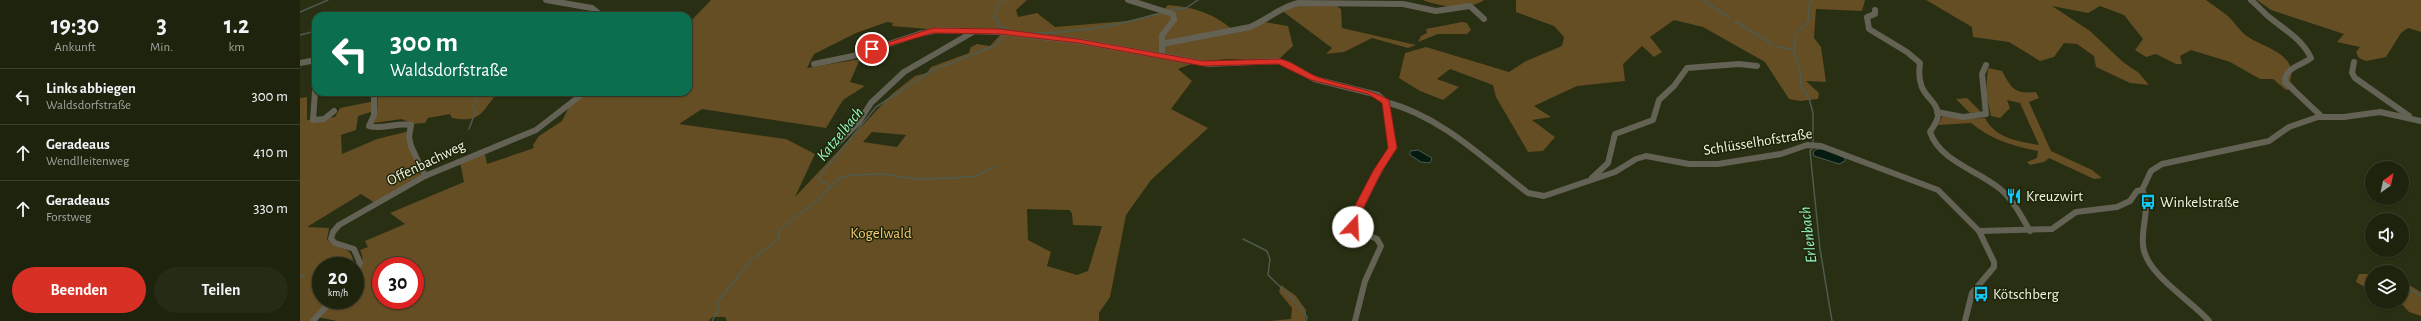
<!DOCTYPE html>
<html lang="de">
<head>
<meta charset="utf-8">
<style>
  :root { --surface:#1e230e; --page:#262b17; --text:#f1f3f6; --muted:#a1a49e; --line:#3c402e; --accent:#d93025 }
  body { margin:0; font-family:"Alegreya Sans",sans-serif; background:var(--page); color:var(--text); height:100vh; display:flex; flex-direction:column; font-size:15px; white-space:nowrap }
  * { box-sizing:border-box; margin:0 }
  p { font-size:13px; color:var(--muted) }
  .icon { flex:none; width:22px; height:22px; fill:none; stroke:currentColor; stroke-width:2; stroke-linecap:round; stroke-linejoin:round }
  .map { position:relative; flex:1; overflow:hidden }
  .details { display:flex; flex-direction:column; background:var(--surface); width:300px }
  .details>* { flex:none }
  .guide { position:absolute; left:12px; top:12px; width:380px; height:84px; border-radius:12px; box-shadow:0 1px 3px #0004,0 0 0 1px var(--line); background:#0b6e4f; color:#fff; overflow:hidden }
  .needle { width:26px; rotate:33deg }
  .controls { position:absolute; left:2065px; top:161px; display:grid; gap:8px }
  .controls a { display:grid; place-items:center; width:44px; height:44px; border-radius:50%; background:var(--surface); box-shadow:0 1px 3px #0004,0 0 0 1px var(--line); font-size:20px }
  .speed { position:absolute; left:12px; top:257px; display:flex; gap:8px; font-size:20px; font-weight:700; text-align:center }
  .speed>* { display:grid; place-content:center; width:52px; height:52px; border-radius:50%; background:var(--surface); box-shadow:0 1px 3px #0004,0 0 0 1px var(--line); line-height:1 }
  .speed small { font-size:10px; font-weight:400 }
  .speed .limit { border:6px solid #d22; background:#fff; color:#111 }
  .pin { position:absolute; display:grid; place-items:center; width:34px; height:34px; color:#fff; margin:-17px; border:2px solid #fff; border-radius:50%; box-shadow:0 1px 4px #0007 }
  .me { position:absolute; width:44px; margin:-22px; rotate:20deg; stroke-linejoin:round; filter:drop-shadow(0 0 3px #0008) }
  .turn { display:flex; align-items:center; gap:14px; height:84px; padding:0 12px; font-size:18px }
  .turn .icon { width:52px; height:52px; stroke-width:2.5 }
  .turn b { display:block; font-size:28px; line-height:34px }
  .eta { display:flex; justify-content:space-evenly; align-items:center; height:68px; text-align:center }
  .eta b { font-size:24px; font-weight:600; line-height:28px }
  .button { display:flex; gap:8px; margin-top:auto; padding:8px 12px }
  .button a { flex:1; height:46px; border-radius:24px; background:var(--accent); color:#fff; font-size:16px; font-weight:600; line-height:46px; text-align:center }
  .button a+a { background:var(--page); color:var(--text) }
  ul { padding:0; list-style:none }
  li { display:flex; align-items:center; gap:12px; height:56px; padding:0 12px; border-top:1px solid var(--line) }
  li div { flex:1 }
  li b { display:block; font-size:15px }
  li em { font-style:normal }
  main { display:flex; flex:1; min-height:0 }
  .map>svg:first-child { display:block }
  .green { fill:#654d24; fill-rule:evenodd }
  .water { fill:#051a10; stroke:#4c5c50 }
  .lines { fill:none; stroke-linecap:round; stroke-linejoin:round }
  .stream { stroke:#4c5c50; stroke-width:1.5 }
  .minor { stroke:#646254; stroke-width:6 }
  .route { fill:#d93025; stroke:#8d1f18 }
  .labels { text-anchor:middle; dominant-baseline:central; stroke-width:3; stroke-linejoin:round; paint-order:stroke }
  .street-label { font-size:15px; fill:#f2f7e6; stroke:#1f2508 }
  .poi-label { font-size:15px; fill:#f2f7e6; stroke:#1f2508; text-anchor:start }
  .park-label { font-size:15px; fill:#fbc874; stroke:#1f2508 }
  .water-label { font-size:16px; font-style:italic; fill:#96fac8; stroke:#1f2508 }
</style>
</head>
<body>
<main>
<section class="details">
<div class="eta">
<div><b>19:30</b><p>Ankunft</p></div>
<div><b>3</b><p>Min.</p></div>
<div><b>1.2</b><p>km</p></div>
</div>
<ul>
<li><svg class="icon" aria-label="left" viewBox="0 0 24 24"><path d="M17 20v-9H6M10 6l-5 5 5 5"/></svg><div><b>Links abbiegen</b><p>Waldsdorfstraße</p></div><em>300 m</em></li>
<li><svg class="icon" aria-label="ahead" viewBox="0 0 24 24"><path d="M12 20V5M6 11l6-6 6 6"/></svg><div><b>Geradeaus</b><p>Wendlleitenweg</p></div><em>410 m</em></li>
<li><svg class="icon" aria-label="ahead" viewBox="0 0 24 24"><path d="M12 20V5M6 11l6-6 6 6"/></svg><div><b>Geradeaus</b><p>Forstweg</p></div><em>330 m</em></li>
</ul>
<div class="button"><a>Beenden</a><a>Teilen</a></div>
</section>
<div class="map">
<svg width="2121" height="321" viewBox="0 0 2121 321">
  <rect width="100%" height="100%" fill="#282f12"/>
  <g class="green">
    <path d="M411 0H727L716 10 718 17 737 13 755 27 827 21 862 12 868 5C894 7 916 14 935 32L964 22 988 26 993 46 979 59C947 60 907 55 878 69L892 81 871 109 908 128 851 180 826 215 810 297 799 313V321H427L425 317H412L409 321H37L18 317 35 300H55C55 293 54 284 55 277 57 265 67 264 60 250L68 247 65 241 105 224 90 213 164 182 160 162 185 154 187 164 234 148 233 145 239 136 262 121 270 105 286 92H388V24ZM587 22 593 23 592 26 700 35 690 46 677 44 671 47 669 53 631 67 627 73 615 76 592 94 495 197 515 154 486 139 379 124 402 109 526 128 543 100 565 86 550 82 560 59 507 68 514 54 556 33ZM572 132 606 135 597 147 563 142ZM727 209 769 210 772 213 773 225 802 226 788 271 777 275 747 266 751 252 728 240ZM81 266H115V300H81Z"/>
    <path d="M1123 0H1184C1167 11 1141 7 1123 0Z"/>
    <polygon points="1216,0 1565,0 1562,11 1516,9 1514,38 1521,47 1526,82 1506,81 1519,93 1518,99 1500,101 1489,99 1465,62 1403,27 1374,20 1350,37 1362,52 1354,57 1342,46 1323,64 1325,81 1277,86 1234,106 1251,117 1232,120 1255,137 1243,151 1228,152 1196,97 1193,85 1150,69 1137,79 1159,87 1143,100 1120,91 1099,78 1105,53 1126,47 1209,72 1226,61 1262,46 1264,37 1254,26 1216,12"/>
    <path d="M1626 0H1906C1914 6 1922 11 1929 17 1934 22 1938 28 1943 33 1959 48 1999 51 1990 81L1996 88 1986 90 1973 79H1960L1930 62 1891 50 1880 56 1882 64H1876L1856 54 1846 57 1835 50 1843 39 1824 15 1800 6 1788 13 1752 6 1790 31 1823 62 1839 73 1849 85 1830 83 1796 67 1794 56 1777 44 1764 43 1754 57 1740 61 1709 42 1673 37 1672 27Z"/>
    <polygon points="1957,0 2121,0 2121,32 2108,28 2101,33 2086,57 2066,61 2059,58 2056,52 2060,47 2037,42 2044,34 1971,10"/>
    <polygon points="1033,4 1041,9 1042,28 1116,45 1108,48 1072,38 1044,52 1026,54 1032,48 981,10 990,6"/>
    <polygon points="1162,22 1167,23 1171,30 1167,34 1138,34 1118,42 1121,36 1127,33 1126,29"/>
    <path d="M1688 68 1702 71C1712 89 1714 94 1736 92L1739 98 1729 102 1751 151 1792 170 1802 178 1794 179 1749 158 1744 162 1730 165 1727 162 1737 158 1738 151C1713 146 1690 139 1671 123L1638 125 1643 115 1664 119 1685 118C1696 139 1718 141 1739 145L1720 103 1707 100 1710 108 1700 118 1691 116 1686 92Z"/>
    <path d="M78 92H198C181 113 181 123 152 118L150 114 128 118 125 123 112 124 102 119 73 123 77 113Z"/>
    <path d="M7 97V120L35 117 40 108 75 101 74 111 58 116 56 130 41 135 42 154 77 139 110 131 117 168 121 176 75 203 61 194 7 227 29 228 27 240C39 249 55 247 53 266H21V300H31L11 321H0V98Z"/>
    <polygon points="1667,98 1681,112 1670,113 1656,99"/>
    <polygon points="2059,274 2072,274 2072,291 2056,282"/>
    <polygon points="2102,281 2121,292 2121,316 2109,312 2100,302 2102,302"/>
    <polygon points="981,285 996,296 1006,310 1005,321 970,321 991,319 992,308 979,292"/>
  </g>
  <g class="water">
    <polygon points="1517,149 1525,149 1545,158 1545,161 1539,164 1514,156 1513,152"/>
    <polygon points="1118,150 1132,158 1130,163 1121,162 1110,155 1110,151"/>
  </g>
  <g class="lines">
    <g class="stream">
      <polyline points="705,0 697,6 694,19 699,21 697,26 709,29 708,31"/>
      <polyline points="1403,0 1429,17"/>
      <polyline points="869,10 886,8 898,0"/>
      <polyline points="0,12 28,0"/>
      <polyline points="1435,21 1472,44"/>
      <path d="M733 33C776 33 820 25 861 13"/>
      <polyline points="1495,33 1508,22 1509,7 1512,0"/>
      <polyline points="0,35 16,31"/>
      <polyline points="1495,37 1494,51 1500,73 1501,87 1509,98 1513,113 1513,144"/>
      <polyline points="1478,47 1491,49"/>
      <polyline points="169,129 176,110 173,106 179,92"/>
      <polyline points="1513,147 1510,151 1520,249 1532,321"/>
      <polyline points="529,188 540,178 551,175 582,174 618,179 651,178 676,176 695,167"/>
      <polyline points="943,239 967,251 970,259 968,275 993,299 1007,317 1006,321"/>
      <polyline points="0,275 4,276"/>
      <polyline points="2102,284 2121,296"/>
      <polyline points="412,321 419,308 417,303 451,260 479,239 479,230 518,200 529,188 527,184 520,181 519,177 576,107 631,71 696,45 705,34"/>
    </g>
    <g class="minor">
      <polyline points="246,0 292,8 302,16"/>
      <polyline points="828,0 873,14 874,20 862,35 862,55"/>
      <path d="M1951 0C1957 5 1963 12 1969 17 1985 30 2002 39 2011 58 2001 66 1985 67 1985 82L2021 116"/>
      <path d="M1575 10V14L1567 17 1569 29 1607 52 1620 63C1615 98 1637 96 1638 115 1638 121 1633 127 1630 132 1640 161 1677 170 1699 188 1713 199 1721 216 1730 231"/>
      <path d="M862 44 950 27C967 20 980 7 998 3L1103 4 1136 11 1170 6 1184 19"/>
      <polyline points="2054,62 2052,73 2055,78 2109,116"/>
      <polyline points="0,63 16,60"/>
      <polyline points="514,64 553,56 619,34 638,30 700,32 777,41 909,64 978,61 988,64 1014,79 1078,95 1086,102 1092,148 1053,219 1054,229 1077,239 1081,246 1065,281 1055,321"/>
      <polyline points="16,77 13,120 24,119 34,111"/>
      <path d="M74 92V115L69 126C83 130 97 122 111 125L109 137 111 146 125 176"/>
      <path d="M1086 102C1142 117 1183 158 1228 193L1244 196 1315 172 1336 159 1346 156 1389 164H1418L1481 154 1507 145 1521 146 1638 190 1679 231 1694 262V267L1672 293 1665 321"/>
      <polyline points="1637,112 1663,117 1686,114 1682,74 1686,65"/>
      <polyline points="536,145 559,122 571,103 604,72 673,32"/>
      <polyline points="1292,178 1308,163 1315,134 1353,120 1359,100 1374,86 1387,68 1439,64 1457,66"/>
      <polyline points="1842,190 1851,171 1862,164 1969,141 1989,127 2018,117 2044,117 2080,112 2121,121"/>
      <path d="M1842 190C1851 207 1841 227 1843 245 1845 274 1891 300 1909 321"/>
      <polyline points="1679,231 1752,229 1776,212 1817,207 1830,201 1837,191 1842,190"/>
      <polyline points="55,273 60,263 54,249 35,243 31,239 33,232 39,225 125,176 236,130 285,92"/>
      <polyline points="13,321 32,300"/>
    </g>
  </g>
  <path class="route" d="M633 28 700 29 778 39 903 61 981 59C995 63 1005 72 1018 77 1042 86 1067 87 1089 100L1097 148 1082 171 1058 219V227L1053 230 1048 227V219L1073 171 1088 148 1082 103 1068 94 1011 80 978 64 903 66 778 43 700 34 633 33 572 51 568 49Z"/>
  <defs>
    <g id="restaurant-bare" transform="scale(1.2)"><path d="M-5-6h1v4h1v-4h1v4h1v-4h1v5L-1.5 .5V6h-2V.5L-5-1ZM5-6V6H3V1.5H1.5Q1.5-4 5-6Z" fill="#11cafb" stroke="#1f2508" stroke-width="2.5" paint-order="stroke"/></g>
    <g id="bus-bare" transform="scale(1.2)"><path d="M-5-6H5V4H4V6H2V4H-2V6H-4V4H-5ZM-3.5-4V0h7V-4ZM-3.5 1.2v1.5H-2V1.2ZM2 1.2v1.5H3.5V1.2Z" fill="#11cafb" stroke="#1f2508" stroke-width="2.5" paint-order="stroke"/></g>
  </defs>
  <g fill-rule="evenodd">
    <use href="#restaurant-bare" x="1714" y="196"/>
    <use href="#bus-bare" x="1848" y="202"/>
    <use href="#bus-bare" x="1681" y="294"/>
  </g>
  <g class="labels">
    <g class="street-label">
      <text transform="translate(1458 142) rotate(-9)">Schlüsselhofstraße</text>
      <text transform="translate(126 163) rotate(-26)">Offenbachweg</text>
    </g>
    <g class="poi-label">
      <text x="1726" y="196">Kreuzwirt</text>
      <text x="1860" y="202">Winkelstraße</text>
      <text x="1693" y="294">Kötschberg</text>
    </g>
    <g class="park-label">
      <text x="581" y="233">Kogelwald</text>
    </g>
    <g class="water-label">
      <text transform="translate(540 134) rotate(-51)">Katzelbach</text>
      <text transform="translate(1508 235) rotate(-97)">Erlenbach</text>
    </g>
  </g>
</svg>
<div class="controls">
<a><svg class="needle" viewBox="-14 -14 28 28"><path d="M0-13l5 13h-10z" fill="#e53935"/><path d="M0 13l5-13h-10z" fill="#a1a49e"/></svg></a>
<a><svg class="icon" aria-label="sound" viewBox="0 0 24 24"><path d="M4 9h4l5-4v14l-5-4H4zM17 9q2 3 0 6"/></svg></a>
<a><svg class="icon" aria-label="layers" viewBox="0 0 24 24"><path d="M12 4l9 5-9 5-9-5zM3 14l9 5 9-5"/></svg></a>
</div>
<div class="speed"><div>20<small>km/h</small></div><div class="limit">30</div></div>
<div class="pin" style="left:572px;top:49px;background:#d93025"><svg class="icon" aria-label="arrive" viewBox="0 0 24 24"><path d="M6 21V4h12l-3 4 3 4H6"/></svg></div>
<svg class="me" style="left:1053px;top:227px" viewBox="-20 -20 40 40"><circle r="19" fill="#fff"/><path d="M0-13L10 11 0 6-10 11z" fill="#d93025"/></svg>
<div class="guide">
<div class="turn"><svg class="icon" aria-label="left" viewBox="0 0 24 24"><path d="M17 20v-9H6M10 6l-5 5 5 5"/></svg><div><b>300 m</b>Waldsdorfstraße</div></div>
</div>
</div>
</main>
</body>
</html>
